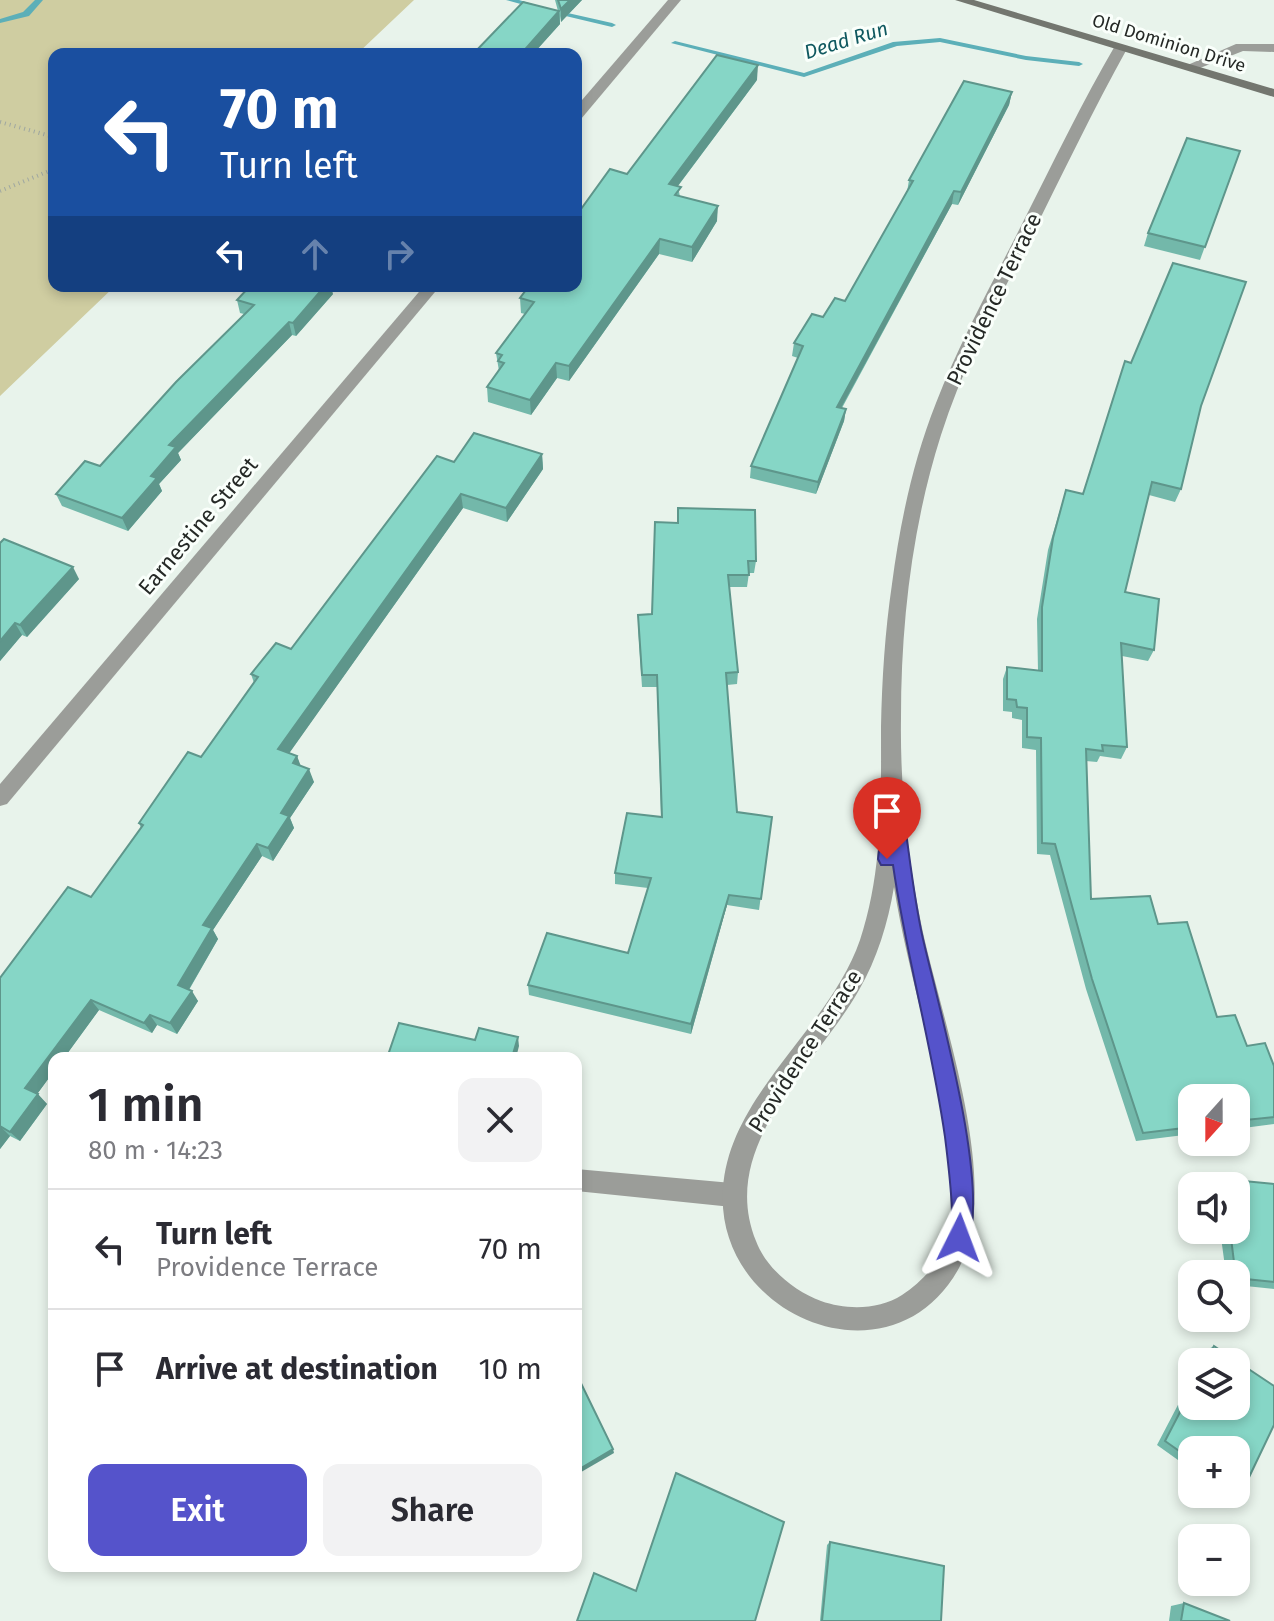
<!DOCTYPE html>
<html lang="en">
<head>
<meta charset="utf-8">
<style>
  :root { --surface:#fff; --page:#f2f2f3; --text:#2b2b33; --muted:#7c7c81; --line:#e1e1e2; --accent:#5553cb }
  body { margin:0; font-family:"Fira Sans",sans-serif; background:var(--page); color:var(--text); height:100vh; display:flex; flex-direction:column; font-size:30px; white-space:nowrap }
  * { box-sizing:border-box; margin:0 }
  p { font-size:26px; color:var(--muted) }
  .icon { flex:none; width:44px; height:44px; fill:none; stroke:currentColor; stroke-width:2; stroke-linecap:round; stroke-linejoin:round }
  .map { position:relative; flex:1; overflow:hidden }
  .side { position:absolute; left:48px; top:1052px; width:534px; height:520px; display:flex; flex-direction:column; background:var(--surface); border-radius:16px; box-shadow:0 4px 12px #0003 }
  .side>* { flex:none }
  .guide { position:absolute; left:48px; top:48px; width:534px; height:244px; border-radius:16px; box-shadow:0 4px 12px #0003; background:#1a4fa0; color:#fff; overflow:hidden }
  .needle { width:52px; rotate:201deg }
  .tools { position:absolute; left:1178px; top:1084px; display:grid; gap:16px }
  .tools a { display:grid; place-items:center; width:72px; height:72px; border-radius:16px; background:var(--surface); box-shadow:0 4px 12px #0003; font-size:40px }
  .pin { position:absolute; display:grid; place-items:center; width:68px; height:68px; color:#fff; margin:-82px -34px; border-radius:50% 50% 50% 0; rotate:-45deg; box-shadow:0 0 8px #0007 }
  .pin .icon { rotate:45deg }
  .me { position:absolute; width:88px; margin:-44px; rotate:3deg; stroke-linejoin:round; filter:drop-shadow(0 0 6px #0008) }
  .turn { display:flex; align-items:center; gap:28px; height:168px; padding:0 40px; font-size:36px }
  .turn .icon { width:104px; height:104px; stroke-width:2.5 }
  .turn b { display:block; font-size:56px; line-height:68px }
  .lanes { display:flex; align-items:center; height:76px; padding:0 40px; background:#0003; justify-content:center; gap:40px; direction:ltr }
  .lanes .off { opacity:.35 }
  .round { display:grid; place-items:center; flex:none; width:84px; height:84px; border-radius:16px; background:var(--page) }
  .head { display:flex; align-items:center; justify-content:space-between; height:136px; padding:0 40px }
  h1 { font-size:48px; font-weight:600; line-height:60px }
  .button { display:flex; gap:16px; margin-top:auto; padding:16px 40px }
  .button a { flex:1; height:92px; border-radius:16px; background:var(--accent); color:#fff; font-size:32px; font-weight:600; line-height:92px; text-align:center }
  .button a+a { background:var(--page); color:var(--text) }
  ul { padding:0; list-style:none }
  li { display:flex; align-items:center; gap:24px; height:120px; padding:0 40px; border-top:2px solid var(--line) }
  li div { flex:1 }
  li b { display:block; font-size:30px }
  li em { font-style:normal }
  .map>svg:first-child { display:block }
  .green { fill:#cfcda1 }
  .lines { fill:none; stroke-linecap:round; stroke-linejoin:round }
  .stream { fill:#5cafb8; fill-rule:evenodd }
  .path { stroke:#9fa7a1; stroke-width:4; stroke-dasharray:1 4; stroke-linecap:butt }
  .lane { fill:#9b9d99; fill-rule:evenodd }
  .street { fill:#9b9d99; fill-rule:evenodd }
  .secondary { fill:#73766f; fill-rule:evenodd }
  .wall { fill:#73b8aa }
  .shaded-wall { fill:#5e968b }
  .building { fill:#86d6c6; stroke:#5e968b; stroke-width:2 }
  .route { fill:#5553cb; stroke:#373684; stroke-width:2 }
  .labels { text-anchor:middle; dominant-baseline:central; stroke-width:6; stroke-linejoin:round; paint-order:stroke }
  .far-street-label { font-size:18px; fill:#252926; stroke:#fafffb }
  .far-water-label { font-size:20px; font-style:italic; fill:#105960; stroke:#fafffb }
  .street-label { font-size:22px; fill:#252926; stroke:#fafffb }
</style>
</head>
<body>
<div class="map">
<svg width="1274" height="1621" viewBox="0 0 1274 1621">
  <rect width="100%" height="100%" fill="#e8f3eb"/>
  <polygon class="green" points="0,0 414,0 357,54 54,54 54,286 115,286 0,396"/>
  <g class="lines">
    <g class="stream">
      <polygon points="35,0 43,0 29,16 0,23 0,19 23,12"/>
      <polygon points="506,0 519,0 539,6 535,8"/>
      <polygon points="550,9 612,23 616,25 612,27 553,13 549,11"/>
      <polygon points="940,38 1026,56 1079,62 1083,64 1079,66 1026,60 940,42 897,46 804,77 671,43 675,41 804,73 893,42"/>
    </g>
    <g class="path">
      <polyline points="0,122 54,137"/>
      <polyline points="0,191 54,169"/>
    </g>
    <g class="lane">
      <polygon points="1236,44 1274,44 1274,52 1243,51 1195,70 1183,67"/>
      <polygon points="576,1169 732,1183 740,1187 744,1195 740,1203 732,1207 576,1191"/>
    </g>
    <g class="street">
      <polygon points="668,0 681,0 581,119 576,120 576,107"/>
      <path d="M1116 44 1128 47C1093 110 1062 175 1030 239 997 303 963 366 941 435 912 526 901 623 901 718 900 786 907 852 920 918 937 1008 1005 1185 959 1268 892 1390 714 1317 723 1189 729 1094 830 1028 860 940 883 871 881 799 881 727 882 679 885 631 892 584 900 523 913 461 936 403 960 341 993 282 1023 222 1053 163 1082 102 1116 44ZM894 887C910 987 946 1083 950 1185 951 1203 952 1227 946 1245 938 1265 920 1283 902 1295 879 1310 846 1310 821 1301 794 1291 766 1268 756 1241 717 1145 816 1066 859 990 877 959 888 923 894 887Z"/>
      <polygon points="424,286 440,286 7,804 0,806 0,784"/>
    </g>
    <polygon class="secondary" points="955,0 974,0 1274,89 1274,97"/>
  </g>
  <g class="wall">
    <polygon points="555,0 582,0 561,22 560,16 560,24 533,54 473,54 558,11"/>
    <polygon points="757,80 678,186 680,197 717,221 692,262 659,254 569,381 557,378 531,415 488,402 487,387 499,371 496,353 525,314 521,313 520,298 576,286 576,216 627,174"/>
    <polygon points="1012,92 1009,105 958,205 952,204 842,408 846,409 844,421 816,494 750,478 751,466 798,358 792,356 794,343 823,317 845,301 907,192 909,180"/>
    <polygon points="1240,151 1200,260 1144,246 1148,233"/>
    <polygon points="333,294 296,336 292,335 178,453 181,460 159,484 162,491 128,531 62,506 56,494 100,466 244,314 240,313 237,300"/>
    <polygon points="1201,406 1181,489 1175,502 1149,495 1125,592 1154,650 1148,661 1122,656 1127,747 1121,759 1100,756 1097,762 1086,761 1091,899 1158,924 1217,1017 1247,1046 1274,1066 1274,1124 1236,1129 1236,1098 1192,1098 1192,1134 1136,1141 1086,989 1050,855 1037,854 1036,750 1022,748 1022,720 1012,718 1012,712 1003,711 1003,679 1007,667 1038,671 1037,619 1048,550 1066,490 1082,494"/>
    <polygon points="542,454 543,469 507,522 463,508 289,753 297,756 300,766 314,782 290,818 294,828 273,861 262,856 213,930 218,939 189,990 198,1001 177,1034 157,1025 152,1033 99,1010 64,1058 54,1058 54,1071 37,1094 47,1104 20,1141 10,1136 0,1149 0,978 91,897 141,828 139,823 201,757 254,683 251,674 291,649 454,462"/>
    <polygon points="655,522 756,561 754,573 749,573 747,587 729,587 738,672 737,684 727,685 737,812 772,817 759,910 727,905 691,1034 529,995 528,985 628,953 648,888 615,884 615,873 661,817 657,687 642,687 638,627 638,615 652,614"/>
    <polygon points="0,543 79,579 27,637 22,635 0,661"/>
    <polygon points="1223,1179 1274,1184 1274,1289 1236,1285 1236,1274 1226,1274 1220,1230 1236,1230 1236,1186 1216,1186"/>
    <polygon points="1214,1346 1274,1386 1274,1425 1241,1494 1232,1498 1226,1494 1236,1494 1236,1450 1192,1450 1192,1470 1157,1445 1192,1378 1192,1406 1236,1406 1236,1362 1200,1362 1205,1351"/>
    <polygon points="830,1542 941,1621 820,1621 827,1545"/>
    <polygon points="1184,1603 1230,1621 1169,1621 1171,1606"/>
  </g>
  <g class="shaded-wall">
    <polygon points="570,0 582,0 561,22 561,9"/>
    <polygon points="559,11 560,24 533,54 521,54"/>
    <polygon points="758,65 757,80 668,199 669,184"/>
    <polygon points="1012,92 1009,105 958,205 961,192"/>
    <polygon points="954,191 952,204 835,419 837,407"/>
    <polygon points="718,206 717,221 692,262 692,247"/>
    <polygon points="660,239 659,254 569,381 569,366"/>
    <polygon points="325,286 331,286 333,294 296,336 293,323"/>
    <polygon points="289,322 292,335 178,453 181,460 159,484 162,491 128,531 122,518 151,476 169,445"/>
    <polygon points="556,363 557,378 531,415 530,400"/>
    <polygon points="846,409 844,421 816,494 818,482"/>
    <polygon points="542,454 543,469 507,522 506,508"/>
    <polygon points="461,494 463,508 283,762 278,749"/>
    <polygon points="73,567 79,579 27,637 20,625"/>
    <polygon points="15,623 22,635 0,661 0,641"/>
    <polygon points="297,756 302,769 293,763"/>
    <polygon points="309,769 314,782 290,818 294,828 273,861 268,848 281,813"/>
    <polygon points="257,844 262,856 213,930 218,939 185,996 178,985 203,925"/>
    <polygon points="729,895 727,905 691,1034 691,1024"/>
    <polygon points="192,991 198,1001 177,1034 170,1023"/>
    <polygon points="91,1000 99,1010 64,1058 54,1058 54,1071 35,1097 25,1088"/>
    <polygon points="150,1015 157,1025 152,1033 144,1023"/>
    <polygon points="518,1037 519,1046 516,1058 513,1054"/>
    <polygon points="38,1094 47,1104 20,1141 10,1132"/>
    <polygon points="0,1126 10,1136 0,1149"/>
    <polygon points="613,1449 614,1453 576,1475 576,1471"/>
  </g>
  <g class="building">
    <polygon points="558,0 570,0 561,9"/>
    <polygon points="523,2 559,11 521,54 473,54"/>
    <polygon points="717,55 758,65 669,184 681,187 675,195 718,206 692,247 660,239 569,366 556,363 530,400 487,387 504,363 498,361 502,355 496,353 534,302 520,298 529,286 576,286 576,226 577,224 576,224 576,216 610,169 627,174"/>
    <polygon points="964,81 1012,92 961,192 954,191 837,407 846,409 818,482 751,466 803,346 794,343 812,314 823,317 835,298 845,301 913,181 909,180"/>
    <polygon points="1187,138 1240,151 1205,247 1148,233"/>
    <polygon points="1173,263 1246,282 1201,406 1181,489 1152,482 1125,592 1159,599 1154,650 1121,643 1127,747 1102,745 1103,751 1086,749 1091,899 1150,896 1158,924 1187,922 1217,1017 1235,1015 1247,1046 1265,1043 1274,1066 1274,1117 1236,1121 1236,1098 1192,1098 1192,1127 1143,1133 1092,979 1055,844 1042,843 1041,738 1027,737 1027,708 1017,707 1016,700 1007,699 1007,667 1042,671 1042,607 1053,538 1066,490 1083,494 1125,361 1131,363"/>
    <polygon points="250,286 325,286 293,323 289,322 169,445 176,447 151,476 157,478 122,518 56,494 85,461 100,466 176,382 254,305 237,300"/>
    <polygon points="474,433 542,454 506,508 461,494 278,749 297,756 293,763 309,769 281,813 289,816 268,848 257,844 203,925 212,928 178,985 192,991 170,1023 150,1015 144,1023 91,1000 25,1088 38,1094 10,1132 0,1126 0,978 68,887 91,897 143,825 139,823 188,752 201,757 258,677 251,674 276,643 291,649 437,456 454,462"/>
    <polygon points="678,508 755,510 756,561 748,561 749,575 728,575 738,672 726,673 737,812 772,817 761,899 729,895 691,1024 528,985 547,933 628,953 651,878 615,873 627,813 662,817 657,675 642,675 638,615 652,614 655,522 678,523"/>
    <polygon points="4,539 73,567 20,625 15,623 0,641 0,543"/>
    <polygon points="399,1023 475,1040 479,1028 518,1037 513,1054 533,1058 387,1058"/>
    <polygon points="1223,1179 1274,1184 1274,1282 1236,1278 1230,1230 1236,1230 1236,1186 1224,1186"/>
    <polygon points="1214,1346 1274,1386 1274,1425 1241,1494 1236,1491 1236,1450 1192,1450 1192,1460 1165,1441 1192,1389 1192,1406 1236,1406 1236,1362 1206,1362"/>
    <polygon points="576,1373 613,1449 576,1471"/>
    <polygon points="676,1473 784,1522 755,1621 577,1621 594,1573 636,1591"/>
    <polygon points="830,1542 944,1566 941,1621 822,1621"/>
    <polygon points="1184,1603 1230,1621 1181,1621"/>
  </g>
  <path class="route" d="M893 798 902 805C909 849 913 895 923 939 938 1005 991 1187 967 1246L959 1249 952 1246C947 1234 952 1223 952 1210 951 1186 948 1161 945 1137 932 1045 906 956 893 865H881L878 859 884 805Z"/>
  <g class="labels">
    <g class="far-street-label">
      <text transform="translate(1169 43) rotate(17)">Old Dominion Drive</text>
    </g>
    <g class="far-water-label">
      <text transform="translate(846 40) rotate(-17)">Dead Run</text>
    </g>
    <g class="street-label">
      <text transform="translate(994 299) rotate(-64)">Providence Terrace</text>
      <text transform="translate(198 526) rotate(-50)">Earnestine Street</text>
      <text transform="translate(805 1051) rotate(-57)">Providence Terrace</text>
    </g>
  </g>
</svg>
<div class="tools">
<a><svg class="needle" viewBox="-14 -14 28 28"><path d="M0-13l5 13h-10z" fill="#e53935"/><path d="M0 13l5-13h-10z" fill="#7c7c81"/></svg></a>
<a><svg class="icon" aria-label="sound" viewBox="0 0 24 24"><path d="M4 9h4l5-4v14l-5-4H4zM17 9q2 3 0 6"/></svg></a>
<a><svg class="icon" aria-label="search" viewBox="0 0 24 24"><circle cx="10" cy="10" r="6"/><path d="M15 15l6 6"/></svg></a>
<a><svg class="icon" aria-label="layers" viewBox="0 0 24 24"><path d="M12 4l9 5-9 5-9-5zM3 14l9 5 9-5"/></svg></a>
<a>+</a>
<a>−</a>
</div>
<div class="pin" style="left:887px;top:859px;background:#d93025"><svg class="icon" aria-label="arrive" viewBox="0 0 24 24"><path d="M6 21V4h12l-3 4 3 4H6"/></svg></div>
<svg class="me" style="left:959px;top:1238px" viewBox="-20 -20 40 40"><path d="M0-17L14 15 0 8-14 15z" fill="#5553cb" stroke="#fff" stroke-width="4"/></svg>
<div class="guide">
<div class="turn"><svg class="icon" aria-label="left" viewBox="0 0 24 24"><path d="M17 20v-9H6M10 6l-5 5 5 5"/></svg><div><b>70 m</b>Turn left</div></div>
<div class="lanes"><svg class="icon" aria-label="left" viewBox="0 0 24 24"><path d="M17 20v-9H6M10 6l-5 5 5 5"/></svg><svg class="icon off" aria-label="ahead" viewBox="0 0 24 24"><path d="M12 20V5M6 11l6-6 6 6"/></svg><svg class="icon off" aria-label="right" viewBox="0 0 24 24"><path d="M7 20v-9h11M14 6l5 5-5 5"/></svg></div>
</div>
<section class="side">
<div class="head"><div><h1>1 min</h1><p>80 m · 14:23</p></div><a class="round"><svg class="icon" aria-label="close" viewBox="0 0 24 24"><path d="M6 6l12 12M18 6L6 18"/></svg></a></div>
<ul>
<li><svg class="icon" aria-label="left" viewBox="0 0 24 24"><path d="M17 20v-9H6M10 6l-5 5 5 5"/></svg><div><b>Turn left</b><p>Providence Terrace</p></div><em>70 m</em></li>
<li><svg class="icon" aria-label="arrive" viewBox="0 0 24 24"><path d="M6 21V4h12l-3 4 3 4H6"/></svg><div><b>Arrive at destination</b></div><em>10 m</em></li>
</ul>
<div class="button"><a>Exit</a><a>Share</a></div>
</section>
</div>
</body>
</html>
